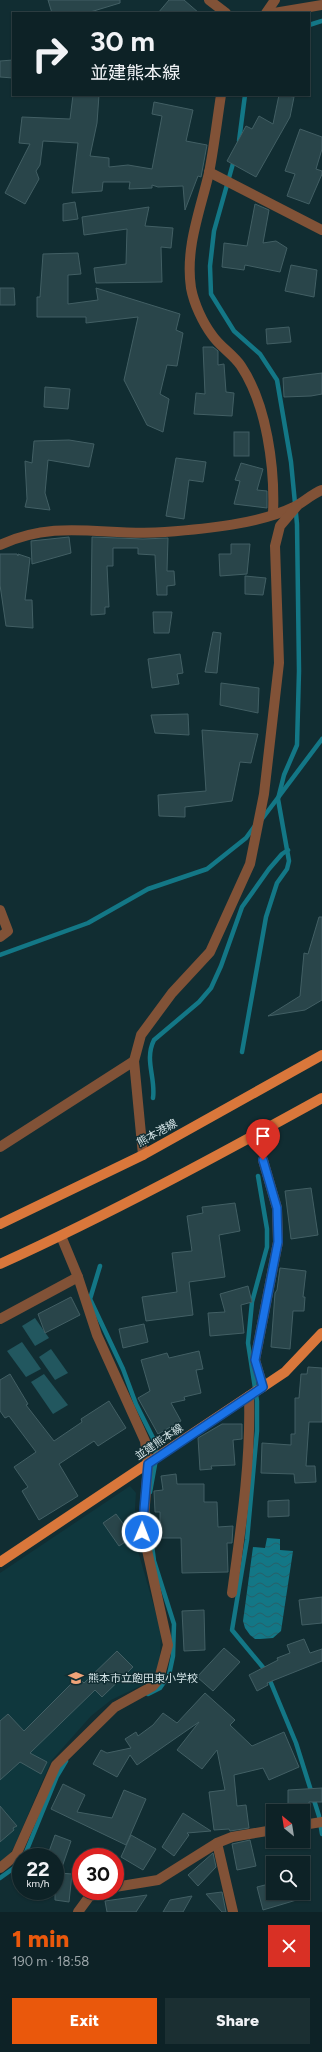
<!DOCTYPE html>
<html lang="en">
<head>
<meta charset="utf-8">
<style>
  :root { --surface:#0d2226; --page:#1b2f32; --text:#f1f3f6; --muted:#9aa4a7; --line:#2d3f43; --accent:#ea580c }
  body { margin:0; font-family:Figtree,"Noto Sans JP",sans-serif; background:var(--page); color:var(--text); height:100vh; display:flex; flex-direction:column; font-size:15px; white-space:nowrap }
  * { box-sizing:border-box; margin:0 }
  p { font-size:13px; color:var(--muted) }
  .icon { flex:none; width:22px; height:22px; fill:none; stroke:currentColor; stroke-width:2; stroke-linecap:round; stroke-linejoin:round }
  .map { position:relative; height:1912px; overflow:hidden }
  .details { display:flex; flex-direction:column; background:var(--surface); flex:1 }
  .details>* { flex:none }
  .hud { position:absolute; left:12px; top:12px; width:298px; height:84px; border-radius:0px; box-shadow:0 1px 3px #0004,0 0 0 1px var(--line); background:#0d2226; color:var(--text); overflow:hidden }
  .needle { width:26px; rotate:330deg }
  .controls { position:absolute; left:266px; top:1804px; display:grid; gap:8px }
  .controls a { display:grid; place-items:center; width:44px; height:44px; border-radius:0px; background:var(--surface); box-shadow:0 1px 3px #0004,0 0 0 1px var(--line); font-size:20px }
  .speed { position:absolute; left:12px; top:1848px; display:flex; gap:8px; font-size:20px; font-weight:700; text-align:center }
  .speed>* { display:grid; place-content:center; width:52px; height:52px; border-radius:50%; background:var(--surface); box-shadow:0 1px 3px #0004,0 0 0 1px var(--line); line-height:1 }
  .speed small { font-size:10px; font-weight:400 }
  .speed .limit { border:6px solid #d22; background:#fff; color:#111 }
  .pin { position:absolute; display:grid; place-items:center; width:34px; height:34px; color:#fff; margin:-41px -17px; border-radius:50% 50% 50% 0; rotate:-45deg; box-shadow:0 0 4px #0007 }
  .pin .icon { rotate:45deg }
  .me { position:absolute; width:44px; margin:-22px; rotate:1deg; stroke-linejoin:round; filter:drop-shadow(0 0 3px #0008) }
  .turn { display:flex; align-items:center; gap:14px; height:84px; padding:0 12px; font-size:18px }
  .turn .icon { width:52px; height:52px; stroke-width:2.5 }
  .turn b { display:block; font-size:28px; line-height:34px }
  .round { display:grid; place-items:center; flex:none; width:42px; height:42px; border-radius:0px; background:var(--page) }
  .head { display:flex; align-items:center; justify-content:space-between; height:68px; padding:0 12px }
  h1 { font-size:24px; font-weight:800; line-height:30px; color:var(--accent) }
  .primary-button { display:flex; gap:8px; margin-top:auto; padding:8px 12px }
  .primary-button a { flex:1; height:46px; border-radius:0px; background:var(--accent); color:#fff; font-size:16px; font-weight:800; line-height:46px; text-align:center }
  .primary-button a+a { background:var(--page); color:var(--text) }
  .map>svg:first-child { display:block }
  .built { fill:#0f373d }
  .grass { fill:#22575f }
  .water { fill:url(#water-waves) }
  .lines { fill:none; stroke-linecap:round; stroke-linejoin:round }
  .stream { stroke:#137786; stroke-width:4.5 }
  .building { fill:#29454a; stroke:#425f64 }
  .minor { stroke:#815237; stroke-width:10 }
  .major { stroke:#d9773b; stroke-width:10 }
  .route-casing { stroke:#114b97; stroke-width:10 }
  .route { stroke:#1a73e8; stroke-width:7 }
  .labels { text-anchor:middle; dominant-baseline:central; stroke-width:3; stroke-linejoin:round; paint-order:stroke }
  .street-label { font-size:11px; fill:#d3e3e6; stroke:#112d32 }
  .poi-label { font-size:11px; fill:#d3e3e6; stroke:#112d32; text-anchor:start }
</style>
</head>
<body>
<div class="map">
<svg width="322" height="1912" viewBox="0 0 322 1912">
  <defs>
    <pattern id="water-waves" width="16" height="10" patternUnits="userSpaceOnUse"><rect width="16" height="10" fill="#137786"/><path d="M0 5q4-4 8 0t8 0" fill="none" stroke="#276069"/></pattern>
  </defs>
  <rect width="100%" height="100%" fill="#112d32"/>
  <polygon class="built" points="130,1486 136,1493 135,1508 138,1551 161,1631 160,1657 156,1673 149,1682 111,1700 91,1716 51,1761 15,1845 10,1854 0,1862 0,1573"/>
  <g class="grass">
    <polygon points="35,1318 49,1338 35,1346 22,1326"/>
    <polygon points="22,1342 41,1369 26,1377 7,1351"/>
    <polygon points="51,1349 68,1373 55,1380 39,1357"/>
    <polygon points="44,1374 68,1405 53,1414 31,1382"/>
  </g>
  <polygon class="water" points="267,1538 280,1539 280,1550 293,1551 281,1631 273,1638 260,1639 255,1639 250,1635 245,1628 243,1621 253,1547 265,1548"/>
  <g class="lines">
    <g class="stream">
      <polyline points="309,25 322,21"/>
      <polyline points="239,141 245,95"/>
      <polyline points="234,160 214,231 210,266 211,294 234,331 260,354 277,380 291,462 297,524 299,671 297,745 284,775 278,799 289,861 287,869 277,883 266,917 242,1052"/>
      <polyline points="262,819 322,739"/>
      <polyline points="0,955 88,923 148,889 207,869 246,838 254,827"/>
      <path d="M153 1098C156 1078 144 1060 154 1040L199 1002 211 988 221 966 242 907 269 869 282 854 288 850"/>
      <polyline points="258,1176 267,1229 267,1247 252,1302 248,1343 257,1401 257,1431 247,1540 232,1630 266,1671 296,1743 319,1816 322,1834"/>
      <polyline points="100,1266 90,1299 123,1369 136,1404 155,1442 156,1459 150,1492"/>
      <polyline points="148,1694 160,1688 169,1675 173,1656 174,1624 154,1561 148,1513"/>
      <polyline points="24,1857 57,1776 66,1761"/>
      <polyline points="0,1878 21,1863"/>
    </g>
  </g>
  <g class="building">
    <polygon points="48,0 120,0 120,3 87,13 52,13"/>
    <polygon points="169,0 184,0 199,13 158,13"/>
    <polygon points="13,60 13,78 0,77 0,61"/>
    <polygon points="73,95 99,95 97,123 90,156 109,158 109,167 128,165 152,169 162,116 152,114 154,102 193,110 186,141 207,145 201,177 198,176 185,210 183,186 158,187 152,185 152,188 129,189 130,182 103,182 102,191 72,193 78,143 43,141 40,165 36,171 39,179 25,204 5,193 30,144 19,143 22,117 70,119"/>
    <polygon points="279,95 294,97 290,117 256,177 227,161 246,126 252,129 259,116 273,124"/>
    <polygon points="300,129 322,137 322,149 316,169 322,171 322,174 309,204 287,196 295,174 285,171"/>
    <polygon points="75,202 78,219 63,221 63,204"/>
    <polygon points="255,204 269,210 263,243 276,241 287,248 280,272 245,265 244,270 222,267 224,243 247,246"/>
    <polygon points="149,207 145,226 173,228 171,248 161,247 162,282 96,283 94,268 126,264 127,229 84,235 82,217"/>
    <polygon points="78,253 81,274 68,275 68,304 98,300 96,288 180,314 176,330 183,333 177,366 167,365 160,394 169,399 163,432 147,425 124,380 138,317 86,323 86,317 37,317 37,297 40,297 43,254"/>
    <polygon points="291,265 317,270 314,297 285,291"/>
    <polygon points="0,288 14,288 15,305 0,305"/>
    <polygon points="289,327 291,342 267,344 266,329"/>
    <polygon points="203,347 213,347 218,351 218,365 224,364 226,392 234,393 232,416 194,414 196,393 205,394"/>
    <polygon points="322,373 322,394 311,396 284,397 283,378"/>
    <polygon points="45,387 70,389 68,409 44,407"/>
    <rect x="234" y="432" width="15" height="24"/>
    <polygon points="69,440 94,444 89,467 48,460 45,493 50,510 25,507 27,499 25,461 32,463 34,441"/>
    <polygon points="176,458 206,462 203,482 189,480 184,519 166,516"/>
    <polygon points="241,463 263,469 257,490 267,491 267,508 234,504 240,481 235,480"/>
    <polygon points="69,537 71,553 32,564 31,541"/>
    <polygon points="92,537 143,539 168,538 167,571 174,571 175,585 167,586 167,595 157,595 155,555 138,554 138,548 113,548 113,566 107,566 109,607 105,607 105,614 91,615"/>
    <polygon points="231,544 250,544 247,574 220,576 219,554 231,554"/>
    <polygon points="0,554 17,554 18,556 18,554 30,558 25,600 32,600 33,628 6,626 0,585"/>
    <polygon points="245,576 266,578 263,595 245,594"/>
    <polygon points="153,612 172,612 169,633 154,633"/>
    <polygon points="213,632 221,633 217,673 205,672"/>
    <polygon points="180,654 183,673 177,674 179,684 152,688 148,659"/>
    <polygon points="221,683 259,688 258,713 220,705"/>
    <polygon points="188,714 189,735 155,733 151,715"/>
    <polygon points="202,730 258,734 251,763 240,762 232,801 185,807 185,817 159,816 158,795 206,791"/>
    <polygon points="319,917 322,917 322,1000 305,1010 268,1016 300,996 304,953 308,954"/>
    <polygon points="311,1188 318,1235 291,1239 285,1191"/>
    <polygon points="235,1203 240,1231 219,1235 225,1277 189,1282 193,1315 146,1321 142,1297 177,1292 172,1253 192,1251 187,1216 203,1213 202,1207"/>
    <polygon points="280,1268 306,1271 303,1297 305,1297 304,1311 293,1311 290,1349 271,1347 275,1293 277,1290"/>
    <polygon points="248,1286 252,1302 241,1305 244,1333 210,1336 208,1313 225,1312 220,1294"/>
    <polygon points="71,1297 80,1315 45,1333 38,1314"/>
    <polygon points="144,1324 148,1342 123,1348 119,1329"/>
    <polygon points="199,1351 203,1369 196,1370 201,1393 184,1397 185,1400 171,1403 181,1421 158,1434 138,1398 150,1391 141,1360 167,1353 169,1358"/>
    <polygon points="308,1367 322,1368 322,1422 309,1422 306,1466 315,1466 316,1482 295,1483 294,1474 261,1473 262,1443 291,1445 291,1434 295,1434 295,1398 299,1398 301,1374 307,1374"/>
    <polygon points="10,1374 28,1404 26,1405 54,1441 82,1422 81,1419 109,1401 126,1428 98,1446 94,1441 59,1464 78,1496 39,1520 22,1491 28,1487 14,1467 36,1452 9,1416 5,1418 0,1411 0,1380"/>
    <polygon points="222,1424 242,1424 242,1439 233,1440 235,1465 211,1466 212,1469 200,1470 198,1438"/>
    <polygon points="176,1474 177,1484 204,1484 204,1502 217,1502 218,1527 233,1526 232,1543 227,1543 228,1572 182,1573 181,1538 160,1538 160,1512 155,1512 154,1491 163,1490 161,1476"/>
    <polygon points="289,1500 289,1516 268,1517 268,1501"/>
    <polygon points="116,1514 133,1537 119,1546 103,1523"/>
    <polygon points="322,1597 322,1623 302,1625 299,1600"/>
    <polygon points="204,1610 205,1650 184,1651 182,1611"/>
    <polygon points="304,1639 310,1653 322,1649 322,1661 267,1683 268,1685 257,1691 249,1675 278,1660 277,1658 290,1653 287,1645"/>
    <polygon points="224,1648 240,1662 213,1691 197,1677"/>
    <polygon points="117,1651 133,1667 102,1697 95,1690 30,1753 47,1762 41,1774 20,1762 0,1780 0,1721 8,1714 24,1731 78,1677 84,1683"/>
    <polygon points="205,1693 235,1720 230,1725 252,1746 284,1732 299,1767 269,1780 263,1768 234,1775 237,1806 246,1805 249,1828 230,1831 229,1829 214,1830 209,1792 225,1790 217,1750 202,1769 177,1750 199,1722 137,1765 130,1755 117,1777 93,1764 101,1750 107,1753 131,1748 125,1739 136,1732 138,1736 153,1725 163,1713 177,1723"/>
    <polygon points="63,1784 85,1795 77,1812 112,1818 124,1790 146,1799 126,1845 51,1809"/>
    <polygon points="322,1788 322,1802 309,1802 309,1805 288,1806 288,1790"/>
    <polygon points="0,1806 17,1826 13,1828 14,1830 0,1842"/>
    <polygon points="183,1813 211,1831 187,1833 189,1835 174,1856 162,1847"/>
    <polygon points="55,1835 71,1841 60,1873 72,1874 69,1902 55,1900 55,1857 47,1857"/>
    <polygon points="131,1835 156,1849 143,1870 121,1857"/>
    <polygon points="250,1840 256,1866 237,1870 232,1844"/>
    <polygon points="213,1853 216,1867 198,1886 188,1875"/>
    <polygon points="273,1883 273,1893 309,1893 310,1896 263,1910 257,1887"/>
    <polygon points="222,1892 226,1912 222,1912 206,1894"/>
    <polygon points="147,1895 136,1912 107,1912 105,1901"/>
    <polygon points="192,1896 183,1912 163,1912 170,1900"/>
  </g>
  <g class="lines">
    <g class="minor">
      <polyline points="209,0 226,13"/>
      <polyline points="266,13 275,0"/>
      <polyline points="274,13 322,5"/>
      <path d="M221 95C217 121 214 147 209 173 200 211 185 248 191 288 194 304 203 323 212 335 220 347 233 354 241 366 267 405 275 468 273 514"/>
      <polyline points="209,172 322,230"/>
      <path d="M0 545C58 518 106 537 165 532 205 529 260 524 296 506 305 501 312 494 322 490"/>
      <polyline points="0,910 8,931 0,937"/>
      <polyline points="0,1147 134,1061"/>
      <polyline points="143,1155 134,1061 141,1035 172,993 210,952 250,864 264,794 279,663 275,546 280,526 297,506"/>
      <polyline points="0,1319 78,1277"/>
      <polyline points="263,1387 255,1360 278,1242 277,1208 263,1160"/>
      <path d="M232 1593C241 1527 251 1462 249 1396"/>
      <polyline points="303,1825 322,1822"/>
      <polyline points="217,1843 233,1912"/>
      <polyline points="0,1868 16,1855 56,1765 115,1707 153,1686 159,1679 168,1645 143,1532 148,1464 145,1441 97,1335 78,1277 61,1236"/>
      <polyline points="115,1887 158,1880 217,1843 232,1837 273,1830"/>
      <polyline points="78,1912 89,1897 102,1891"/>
    </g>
    <g class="major">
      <polyline points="0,1224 143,1155 322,1055"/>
      <path d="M0 1264C110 1214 217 1156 322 1098"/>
      <polyline points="0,1562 285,1372 322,1333"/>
    </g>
  </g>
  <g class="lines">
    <g class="route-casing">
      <polyline id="route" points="142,1532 148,1464 263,1387 255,1360 278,1242 277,1208 263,1160"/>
    </g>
    <use href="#route" class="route"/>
  </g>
  <defs>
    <g id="school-bare" transform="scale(1.2)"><path d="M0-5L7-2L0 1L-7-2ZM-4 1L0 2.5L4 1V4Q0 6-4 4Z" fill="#efa378" stroke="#112d32" stroke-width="2.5" paint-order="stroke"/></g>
  </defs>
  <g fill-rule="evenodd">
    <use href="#school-bare" x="76" y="1678"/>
  </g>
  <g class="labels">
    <g class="street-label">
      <text transform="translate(157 1133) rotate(-29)">熊本港線</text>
      <text transform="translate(159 1442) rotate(-34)">並建熊本線</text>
    </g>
    <g class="poi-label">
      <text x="88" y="1678">熊本市立飽田東小学校</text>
    </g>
  </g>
</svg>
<div class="controls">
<a><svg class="needle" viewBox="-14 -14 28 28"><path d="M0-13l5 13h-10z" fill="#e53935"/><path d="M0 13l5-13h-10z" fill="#9aa4a7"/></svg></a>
<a><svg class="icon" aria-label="search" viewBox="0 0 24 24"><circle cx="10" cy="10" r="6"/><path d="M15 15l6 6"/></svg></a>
</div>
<div class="speed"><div>22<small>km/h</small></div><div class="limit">30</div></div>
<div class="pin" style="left:263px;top:1160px;background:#d93025"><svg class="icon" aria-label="arrive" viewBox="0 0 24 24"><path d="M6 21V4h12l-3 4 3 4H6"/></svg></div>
<svg class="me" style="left:142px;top:1532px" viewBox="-20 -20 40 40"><circle r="17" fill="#1a73e8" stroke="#fff" stroke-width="3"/><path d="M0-11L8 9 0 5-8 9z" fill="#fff"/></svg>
<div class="hud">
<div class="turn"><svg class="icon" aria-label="right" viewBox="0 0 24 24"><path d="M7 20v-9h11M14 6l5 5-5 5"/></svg><div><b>30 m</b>並建熊本線</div></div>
</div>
</div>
<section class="details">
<div class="head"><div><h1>1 min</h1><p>190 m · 18:58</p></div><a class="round" style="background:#d93025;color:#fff"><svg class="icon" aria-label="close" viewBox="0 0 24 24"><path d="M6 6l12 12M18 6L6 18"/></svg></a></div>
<div class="primary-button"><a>Exit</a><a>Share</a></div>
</section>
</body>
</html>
